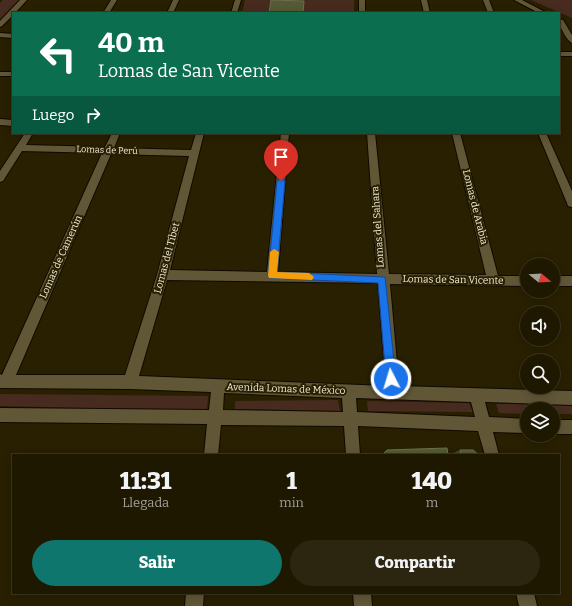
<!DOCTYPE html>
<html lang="es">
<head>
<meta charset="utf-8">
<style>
  :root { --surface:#1f1801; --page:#2c2510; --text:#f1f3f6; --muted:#a1a099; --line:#3c3723; --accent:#0f766e }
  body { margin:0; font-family:Bitter,serif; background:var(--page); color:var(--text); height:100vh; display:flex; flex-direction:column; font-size:15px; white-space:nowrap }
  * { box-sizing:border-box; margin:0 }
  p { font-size:13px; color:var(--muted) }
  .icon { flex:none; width:22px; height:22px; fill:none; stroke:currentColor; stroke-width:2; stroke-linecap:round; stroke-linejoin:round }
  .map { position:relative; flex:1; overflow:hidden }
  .panel { position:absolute; left:12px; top:454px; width:548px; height:140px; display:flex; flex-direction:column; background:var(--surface); border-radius:0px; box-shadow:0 2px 10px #0003,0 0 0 1px var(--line) }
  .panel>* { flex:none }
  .banner { position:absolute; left:12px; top:12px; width:548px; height:122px; border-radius:0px; box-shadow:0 2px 10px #0003,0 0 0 1px var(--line); background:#0b6e4f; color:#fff; overflow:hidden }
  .needle { width:26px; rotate:108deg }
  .fabs { position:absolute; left:520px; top:258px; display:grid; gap:8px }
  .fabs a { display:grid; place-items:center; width:40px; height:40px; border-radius:50%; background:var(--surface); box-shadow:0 2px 10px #0003,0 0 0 1px var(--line); font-size:20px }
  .pin { position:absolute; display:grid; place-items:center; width:34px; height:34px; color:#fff; margin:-41px -17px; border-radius:50% 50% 50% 0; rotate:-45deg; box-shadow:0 0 4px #0007 }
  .pin .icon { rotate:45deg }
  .me { position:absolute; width:44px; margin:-22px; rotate:355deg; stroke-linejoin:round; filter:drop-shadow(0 0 3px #0008) }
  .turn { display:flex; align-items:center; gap:14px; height:84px; padding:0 20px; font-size:18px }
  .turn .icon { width:52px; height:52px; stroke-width:2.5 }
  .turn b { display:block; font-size:28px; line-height:34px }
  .then { display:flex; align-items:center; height:38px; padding:0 20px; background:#0003; gap:8px; font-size:15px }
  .eta { display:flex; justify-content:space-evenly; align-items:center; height:68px; text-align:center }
  .eta b { font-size:24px; font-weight:800; line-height:28px }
  .button { display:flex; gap:8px; margin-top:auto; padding:8px 20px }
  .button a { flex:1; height:46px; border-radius:24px; background:var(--accent); color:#fff; font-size:16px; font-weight:800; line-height:46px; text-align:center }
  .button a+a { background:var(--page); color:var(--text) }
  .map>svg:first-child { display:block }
  .green { fill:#472b1f }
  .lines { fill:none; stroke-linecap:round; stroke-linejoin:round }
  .minor-casing { stroke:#100a00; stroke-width:2 }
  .minor { fill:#615737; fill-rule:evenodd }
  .wall { fill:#424820 }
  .building { fill:#555a34; stroke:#6d704d }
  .route { fill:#1a73e8; stroke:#114b97 }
  .slow { fill:#f59e0b }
  .labels { text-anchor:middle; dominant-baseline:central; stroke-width:4; stroke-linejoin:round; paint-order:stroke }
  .far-street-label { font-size:9px; fill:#f0ead8; stroke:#292001 }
  .street-label { font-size:10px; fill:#f0ead8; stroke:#292001 }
</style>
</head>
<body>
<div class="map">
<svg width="572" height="606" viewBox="0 0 572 606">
  <rect width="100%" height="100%" fill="#292001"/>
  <g class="green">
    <polygon points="3,0 20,0 0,20 0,3"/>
    <polygon points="245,0 354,0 354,13 242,13"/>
    <polygon points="531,0 572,0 572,18"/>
    <polygon points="0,394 208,396 207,411 0,406"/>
    <polygon points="338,400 340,411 235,409 235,401"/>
    <polygon points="367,401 469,403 473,412 368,411"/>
    <polygon points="496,404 572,404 572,414 553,414 553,409 527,409 527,414 499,413"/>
  </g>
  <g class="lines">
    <g class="minor-casing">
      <g id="minor">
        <polygon points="20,0 27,0 15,13 13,13 13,15 2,26 0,27 0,21"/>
        <polygon points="111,0 117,0 109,13 103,13"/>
        <polygon points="173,0 179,0 173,13 167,13"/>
        <polygon points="235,0 241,0 237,13 231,13"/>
        <rect x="359" y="0" width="6" height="13"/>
        <polygon points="421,0 427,0 430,13 424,13"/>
        <polygon points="483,0 489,0 494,13 488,13"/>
        <polygon points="514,0 522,0 547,13 539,13"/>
        <path d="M559 19 563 20 572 35V43C566 40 559 26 559 19Z"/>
        <polygon points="0,33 13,34 13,38 0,37"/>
        <rect x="559" y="52" width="13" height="4"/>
        <rect x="0" y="72" width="13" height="4"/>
        <polygon points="0,119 13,120 13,126 0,125"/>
        <path d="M25 133H33L26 145 105 147 112 133H120L114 148 191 150 196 133H204L170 270 267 272 281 133H289L278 272 377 274 367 133H375L389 274 486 275 452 133H460L498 276H527V286L390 284 399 386 572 391V405L485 402 489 417 527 419V433L493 432 499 455H485L478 431 358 426 360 455H346L344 426 221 425 218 455H204L207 424 0 422V408L209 410 211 392 130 389 0 388V374L2 375 102 153 22 151 3 181 0 182V171ZM111 154 189 156 157 275 125 375H16ZM167 280 378 283 386 386 139 376ZM224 393 342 398 343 412 223 410ZM356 398 471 402 475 417 357 412Z"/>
        <polygon points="538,133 546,133 572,191 572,207 568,206 567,203"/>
        <rect x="553" y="276" width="19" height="10"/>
        <rect x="553" y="420" width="19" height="14"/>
        <polygon points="186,593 204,593 203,606 185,606"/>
        <polygon points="353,593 371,593 372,606 354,606"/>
        <polygon points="516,593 534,593 537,606 519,606"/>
      </g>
    </g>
    <use href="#minor" class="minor"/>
  </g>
  <polygon class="wall" points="460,450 479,455 451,455 451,454"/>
  <g class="building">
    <polygon points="271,0 304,1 303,13 269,13"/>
    <polygon points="447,448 448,455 382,455 387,450"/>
    <polygon points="460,450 473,450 479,455 461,455"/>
  </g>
  <polygon class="route" points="281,178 285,181 277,272 385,277 396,379 395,382 391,384 388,382 386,379 378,283 269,278 268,276 277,181"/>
  <polygon class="slow" points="274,249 279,252 277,272 309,273 314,277 312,280 269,278 268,276 270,252"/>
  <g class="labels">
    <g class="far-street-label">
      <text transform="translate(107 150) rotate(2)">Lomas de Perú</text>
    </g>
    <g class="street-label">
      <text transform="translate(475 207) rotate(76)">Lomas de Arabia</text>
      <text transform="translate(378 227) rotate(-94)">Lomas del Sahara</text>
      <text transform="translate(61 257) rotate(-66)">Lomas de Camerún</text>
      <text transform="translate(167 258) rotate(-75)">Lomas del Tíbet</text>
      <text transform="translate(453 280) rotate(1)">Lomas de San Vicente</text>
      <text transform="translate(286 389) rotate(2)">Avenida Lomas de México</text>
    </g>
  </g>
</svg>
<div class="fabs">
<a><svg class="needle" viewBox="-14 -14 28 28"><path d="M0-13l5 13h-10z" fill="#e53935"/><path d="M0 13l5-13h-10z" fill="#a1a099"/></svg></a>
<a><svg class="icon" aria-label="sound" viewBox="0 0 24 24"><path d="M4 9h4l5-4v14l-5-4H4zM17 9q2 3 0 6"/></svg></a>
<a><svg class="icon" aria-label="search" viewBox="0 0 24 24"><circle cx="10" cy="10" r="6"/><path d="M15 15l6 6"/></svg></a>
<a><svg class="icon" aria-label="layers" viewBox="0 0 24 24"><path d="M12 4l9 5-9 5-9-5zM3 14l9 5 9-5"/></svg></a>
</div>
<div class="pin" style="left:281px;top:181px;background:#d93025"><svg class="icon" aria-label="arrive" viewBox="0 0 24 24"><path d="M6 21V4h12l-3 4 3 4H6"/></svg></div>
<svg class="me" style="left:391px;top:379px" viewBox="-20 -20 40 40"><circle r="17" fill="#1a73e8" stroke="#fff" stroke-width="3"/><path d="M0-11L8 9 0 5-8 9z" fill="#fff"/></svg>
<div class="banner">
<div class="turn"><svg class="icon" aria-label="left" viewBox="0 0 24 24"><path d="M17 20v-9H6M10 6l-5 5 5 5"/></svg><div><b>40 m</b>Lomas de San Vicente</div></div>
<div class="then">Luego<svg class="icon" aria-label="right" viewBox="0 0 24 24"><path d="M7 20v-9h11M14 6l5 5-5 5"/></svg></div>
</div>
<section class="panel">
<div class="eta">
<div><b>11:31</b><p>Llegada</p></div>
<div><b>1</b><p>min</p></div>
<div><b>140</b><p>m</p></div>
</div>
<div class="button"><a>Salir</a><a>Compartir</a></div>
</section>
</div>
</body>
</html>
